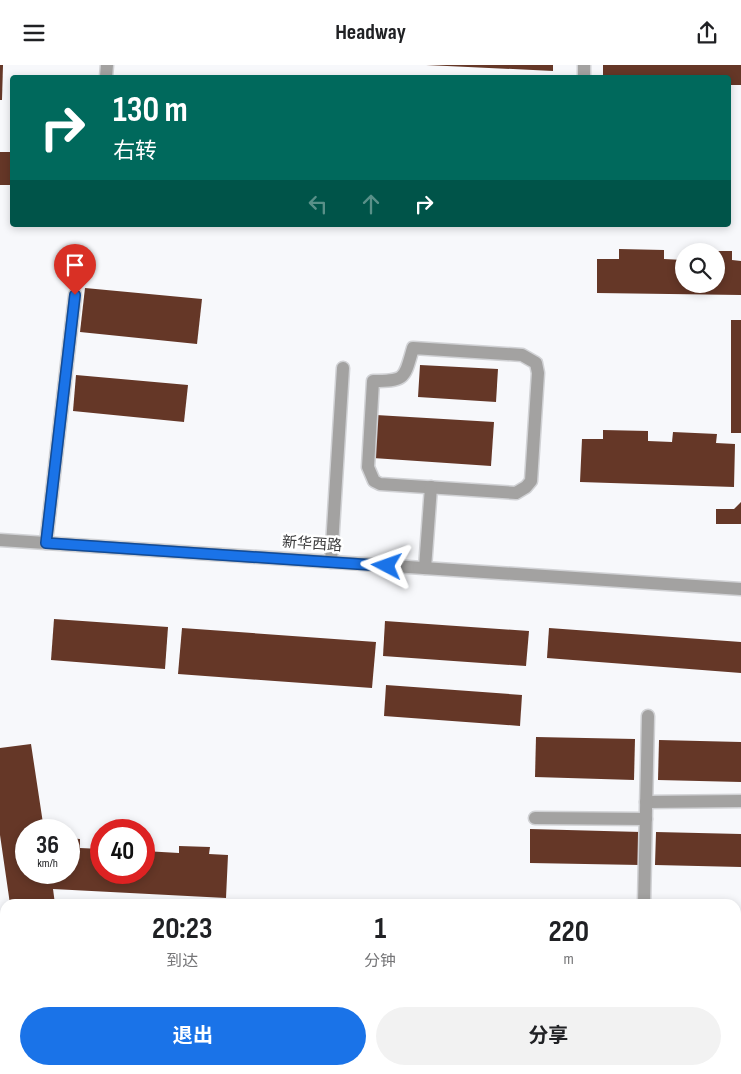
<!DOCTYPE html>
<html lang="zh">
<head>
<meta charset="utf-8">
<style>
  :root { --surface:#fff; --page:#f2f2f2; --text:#202124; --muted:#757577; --accent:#1a73e8 }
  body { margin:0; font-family:"Sofia Sans Condensed","Noto Sans SC",sans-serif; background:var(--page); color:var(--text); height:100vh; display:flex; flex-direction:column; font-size:19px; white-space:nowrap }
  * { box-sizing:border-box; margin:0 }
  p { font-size:16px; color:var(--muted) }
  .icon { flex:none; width:28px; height:28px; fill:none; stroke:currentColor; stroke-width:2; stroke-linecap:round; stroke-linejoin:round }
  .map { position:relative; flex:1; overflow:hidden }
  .drawer { position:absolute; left:0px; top:834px; width:741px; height:176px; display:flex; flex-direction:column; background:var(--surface); border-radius:15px 15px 0 0; box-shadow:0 2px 8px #0003 }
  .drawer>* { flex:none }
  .banner { position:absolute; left:10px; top:10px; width:721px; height:152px; border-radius:5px; box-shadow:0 2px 8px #0003; background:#00695c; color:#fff; overflow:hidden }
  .controls { position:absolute; left:675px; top:178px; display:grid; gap:10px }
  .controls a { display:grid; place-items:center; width:50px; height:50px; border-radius:50%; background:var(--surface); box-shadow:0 2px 8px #0003; font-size:25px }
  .speed { position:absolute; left:15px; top:754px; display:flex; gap:10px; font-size:25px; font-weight:700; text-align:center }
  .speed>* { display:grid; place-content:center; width:65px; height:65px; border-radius:50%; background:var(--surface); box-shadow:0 2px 8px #0003; line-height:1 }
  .speed small { font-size:12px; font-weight:400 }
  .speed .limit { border:8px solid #d22; background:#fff; color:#111 }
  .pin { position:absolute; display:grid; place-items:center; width:42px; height:42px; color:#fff; margin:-51px -21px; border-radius:50% 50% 50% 0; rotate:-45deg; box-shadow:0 0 5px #0007 }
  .pin .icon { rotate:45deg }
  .me { position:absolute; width:55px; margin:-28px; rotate:274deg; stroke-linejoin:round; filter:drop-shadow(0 0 4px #0008) }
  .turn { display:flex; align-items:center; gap:18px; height:105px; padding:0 20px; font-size:22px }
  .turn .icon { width:65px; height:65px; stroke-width:2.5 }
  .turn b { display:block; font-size:35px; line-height:42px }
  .lanes { display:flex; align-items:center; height:48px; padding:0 20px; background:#0003; justify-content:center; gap:25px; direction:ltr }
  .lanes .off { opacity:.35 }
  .eta { display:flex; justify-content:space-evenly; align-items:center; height:85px; text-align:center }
  .eta b { font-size:30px; font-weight:700; line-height:35px }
  .primary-button { display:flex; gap:10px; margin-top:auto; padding:10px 20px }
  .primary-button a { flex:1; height:58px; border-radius:30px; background:var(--accent); color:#fff; font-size:20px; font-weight:700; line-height:58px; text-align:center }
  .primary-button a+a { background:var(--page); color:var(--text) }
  header { display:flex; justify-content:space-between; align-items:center; height:65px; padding:0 20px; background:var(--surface); font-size:22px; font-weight:700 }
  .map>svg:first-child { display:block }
  .building { fill:#653727 }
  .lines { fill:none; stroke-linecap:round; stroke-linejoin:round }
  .minor-casing { stroke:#d1d2d5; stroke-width:15 }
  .minor { stroke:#a3a2a1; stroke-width:12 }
  .route-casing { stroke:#114b97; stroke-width:12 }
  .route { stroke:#1a73e8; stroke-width:9 }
  .labels { text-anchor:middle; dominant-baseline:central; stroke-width:5; stroke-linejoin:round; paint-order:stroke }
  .street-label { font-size:15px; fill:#3a3a3b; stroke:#fff }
</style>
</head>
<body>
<header><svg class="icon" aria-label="menu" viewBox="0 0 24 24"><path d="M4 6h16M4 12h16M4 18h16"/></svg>Headway<svg class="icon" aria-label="share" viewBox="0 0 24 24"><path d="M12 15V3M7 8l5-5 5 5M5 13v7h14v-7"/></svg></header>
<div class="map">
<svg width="741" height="1009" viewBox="0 0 741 1009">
  <rect width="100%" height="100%" fill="#f7f8fb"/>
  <g class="building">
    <polygon points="0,0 3,0 2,35 0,35"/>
    <polygon points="426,0 553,0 553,6"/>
    <polygon points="603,0 741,0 741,20 729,20 729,12 603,12"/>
    <rect x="0" y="87" width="12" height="33"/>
    <polygon points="619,184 664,185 664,194 684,195 684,219 716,219 716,186 732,186 732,195 741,196 741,230 597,228 597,194 619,194"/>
    <polygon points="85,223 202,234 197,279 80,267"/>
    <rect x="731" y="255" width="10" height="113"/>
    <polygon points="420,300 498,304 496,337 418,332"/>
    <polygon points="76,310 188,320 184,357 73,346"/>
    <polygon points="376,350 494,357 491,401 373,393"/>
    <polygon points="603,365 648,366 648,376 672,377 673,367 717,369 716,378 735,379 734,422 580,417 582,374 603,374"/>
    <polygon points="741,437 741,459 716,459 716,444 734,444"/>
    <polygon points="54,554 168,562 165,604 51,595"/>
    <polygon points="385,556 529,566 526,601 383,591"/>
    <polygon points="182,563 376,577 372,623 178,609"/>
    <polygon points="549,563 741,577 741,608 547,593"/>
    <polygon points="386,620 522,630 520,661 384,651"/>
    <polygon points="536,672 635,674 634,715 535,712"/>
    <polygon points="659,675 741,677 741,717 658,715"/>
    <polygon points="31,679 44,765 26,765 26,808 69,808 69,773 80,774 80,783 101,784 101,808 144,808 144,786 179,788 179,781 210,782 209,789 228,790 226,833 53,824 55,839 10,839 0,770 0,683"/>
    <polygon points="530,764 641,767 640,800 530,798"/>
    <polygon points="656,767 741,769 741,802 655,800"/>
    <polygon points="736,857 741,858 741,891 736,891"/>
    <rect x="736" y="943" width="5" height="34"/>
    <polygon points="35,1005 202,1005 202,1006 184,1009 36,1009"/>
  </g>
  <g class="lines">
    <g class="minor-casing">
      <g id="minor">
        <polyline points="106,12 107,0"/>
        <polyline points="584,12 584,0"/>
        <path d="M413 283 522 290 536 298 538 308 531 416 526 422 516 428 380 419 374 416 368 402 373 316C406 316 404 314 413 283Z"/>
        <polyline points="0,475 741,524"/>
        <polyline points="46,478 75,230"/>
        <polyline points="331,497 343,303"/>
        <polyline points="425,503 431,422"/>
        <polyline points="646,737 741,736"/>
        <polyline points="535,753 646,754"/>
        <polyline points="644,839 648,651"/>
      </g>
    </g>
    <use href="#minor" class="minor"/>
  </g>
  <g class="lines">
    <g class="route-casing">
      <polyline id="route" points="75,230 46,478 387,501"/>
    </g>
    <use href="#route" class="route"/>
  </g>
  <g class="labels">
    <g class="street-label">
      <text transform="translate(312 479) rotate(4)">新华西路</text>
    </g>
  </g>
</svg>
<div class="controls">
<a><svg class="icon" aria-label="search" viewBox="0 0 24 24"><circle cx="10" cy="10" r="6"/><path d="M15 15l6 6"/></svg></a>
</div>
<div class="speed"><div>36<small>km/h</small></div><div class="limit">40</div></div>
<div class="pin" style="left:75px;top:230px;background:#d93025"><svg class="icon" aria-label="arrive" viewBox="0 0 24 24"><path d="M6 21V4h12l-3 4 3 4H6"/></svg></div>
<svg class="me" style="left:387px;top:501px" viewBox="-20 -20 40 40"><path d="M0-17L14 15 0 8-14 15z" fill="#1a73e8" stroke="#fff" stroke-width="4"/></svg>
<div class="banner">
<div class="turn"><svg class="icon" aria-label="right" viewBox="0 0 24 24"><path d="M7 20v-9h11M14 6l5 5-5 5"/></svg><div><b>130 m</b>右转</div></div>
<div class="lanes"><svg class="icon off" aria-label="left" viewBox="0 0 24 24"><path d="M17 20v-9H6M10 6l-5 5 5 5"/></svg><svg class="icon off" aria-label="ahead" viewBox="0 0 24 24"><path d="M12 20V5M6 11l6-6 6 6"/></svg><svg class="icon" aria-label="right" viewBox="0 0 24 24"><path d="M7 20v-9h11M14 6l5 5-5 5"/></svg></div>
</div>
<section class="drawer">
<div class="eta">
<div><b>20:23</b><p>到达</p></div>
<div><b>1</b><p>分钟</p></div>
<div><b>220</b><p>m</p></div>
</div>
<div class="primary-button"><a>退出</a><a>分享</a></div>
</section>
</div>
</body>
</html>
